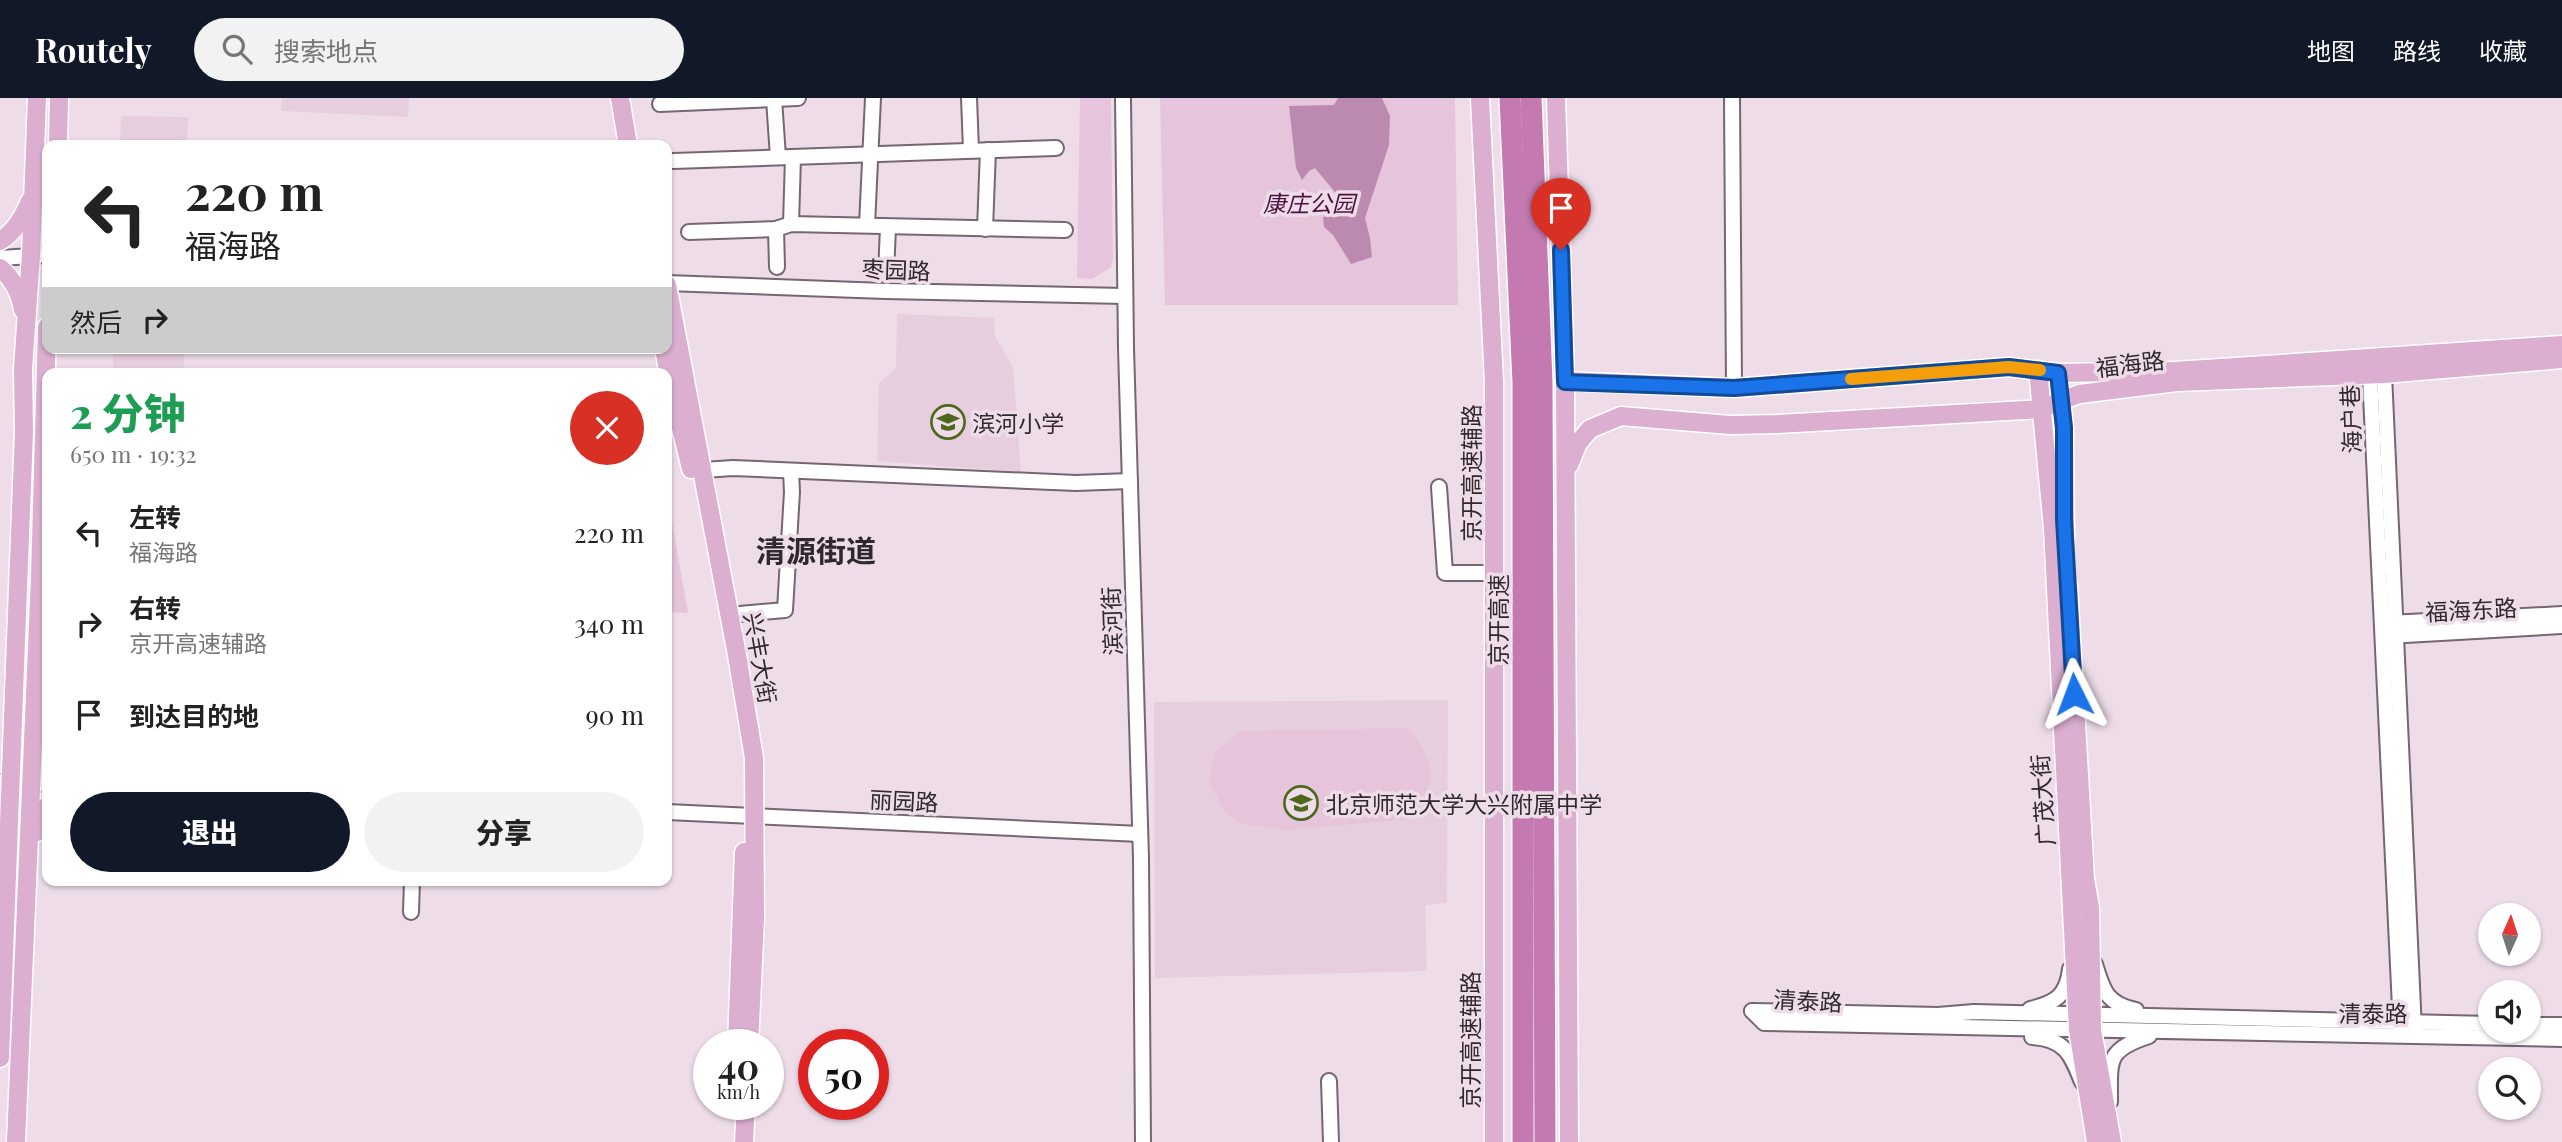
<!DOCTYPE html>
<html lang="zh">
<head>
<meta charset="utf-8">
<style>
  :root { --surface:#fff; --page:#f2f2f2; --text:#222; --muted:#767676; --accent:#111827 }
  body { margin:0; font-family:"Playfair Display","Noto Sans SC",serif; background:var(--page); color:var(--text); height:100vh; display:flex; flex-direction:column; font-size:26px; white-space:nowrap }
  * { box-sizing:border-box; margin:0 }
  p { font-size:23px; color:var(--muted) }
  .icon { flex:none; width:38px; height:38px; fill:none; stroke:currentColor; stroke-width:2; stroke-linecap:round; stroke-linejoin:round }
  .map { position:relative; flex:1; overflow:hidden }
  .details { position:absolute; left:42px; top:270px; width:630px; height:518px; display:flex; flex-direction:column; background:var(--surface); border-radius:14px; box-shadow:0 2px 5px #0004 }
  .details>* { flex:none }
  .top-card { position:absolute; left:42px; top:42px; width:630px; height:214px; border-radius:14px; box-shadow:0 2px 5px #0004; background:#fff; color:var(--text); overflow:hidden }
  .needle { width:46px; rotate:3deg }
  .tools { position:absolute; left:2478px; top:805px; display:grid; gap:14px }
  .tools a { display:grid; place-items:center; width:63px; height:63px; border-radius:50%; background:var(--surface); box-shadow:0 2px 5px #0004; font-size:35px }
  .speed { position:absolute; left:693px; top:931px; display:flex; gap:14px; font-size:35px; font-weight:700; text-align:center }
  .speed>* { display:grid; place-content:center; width:91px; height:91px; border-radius:50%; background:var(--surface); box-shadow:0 2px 5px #0004; line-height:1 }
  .speed small { font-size:18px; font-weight:400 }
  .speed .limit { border:10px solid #d22; background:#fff; color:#111 }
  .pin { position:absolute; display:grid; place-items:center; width:60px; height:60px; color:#fff; margin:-72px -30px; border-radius:50% 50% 50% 0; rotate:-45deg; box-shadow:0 0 7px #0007 }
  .pin .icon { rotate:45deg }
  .me { position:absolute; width:77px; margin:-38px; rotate:357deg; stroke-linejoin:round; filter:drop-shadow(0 0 5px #0008) }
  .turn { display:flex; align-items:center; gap:24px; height:147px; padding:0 28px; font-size:32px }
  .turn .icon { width:91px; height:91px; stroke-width:2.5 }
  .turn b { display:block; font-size:49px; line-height:60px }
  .then { display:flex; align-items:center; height:66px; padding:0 28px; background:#0003; gap:14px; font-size:26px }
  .round { display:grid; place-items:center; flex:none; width:74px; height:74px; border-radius:37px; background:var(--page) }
  .headline { display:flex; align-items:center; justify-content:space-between; height:119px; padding:0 28px }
  h1 { font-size:42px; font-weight:800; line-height:52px; color:#1e9e55 }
  .cta { display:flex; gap:14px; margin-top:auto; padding:14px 28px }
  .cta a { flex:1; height:80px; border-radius:42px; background:var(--accent); color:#fff; font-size:28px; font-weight:800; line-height:80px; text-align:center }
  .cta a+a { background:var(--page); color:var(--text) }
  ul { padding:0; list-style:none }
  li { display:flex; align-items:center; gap:21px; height:91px; padding:0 28px }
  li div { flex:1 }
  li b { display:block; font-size:26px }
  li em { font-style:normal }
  header { display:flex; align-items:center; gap:42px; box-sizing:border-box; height:98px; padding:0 35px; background:var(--accent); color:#fff }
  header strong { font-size:33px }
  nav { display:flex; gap:38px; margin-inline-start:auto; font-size:24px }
  .search { width:490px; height:63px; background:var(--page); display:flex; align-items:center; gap:18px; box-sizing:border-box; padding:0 24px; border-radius:38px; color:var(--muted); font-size:26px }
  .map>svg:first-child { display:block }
  .built { fill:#e6cedf }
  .green { fill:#e6c4dc }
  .water { fill:#bc8aae }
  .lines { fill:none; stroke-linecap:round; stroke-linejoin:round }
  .minor-casing { stroke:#756671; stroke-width:18 }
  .major-casing { stroke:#fff; stroke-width:21 }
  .highway-casing { stroke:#fff; stroke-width:24 }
  .minor { stroke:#fff; stroke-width:14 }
  .major { stroke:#dcafd0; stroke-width:18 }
  .highway { stroke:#c47ab0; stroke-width:21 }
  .route-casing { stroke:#114b97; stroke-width:18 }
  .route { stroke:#1a73e8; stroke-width:12 }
  .slow { stroke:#f59e0b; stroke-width:12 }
  .labels { text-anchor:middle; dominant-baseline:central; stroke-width:7; stroke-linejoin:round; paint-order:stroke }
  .park-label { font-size:23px; font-style:italic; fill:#4b1040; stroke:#eedde9 }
  .street-label { font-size:23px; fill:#2f282d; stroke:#eedde9 }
  .poi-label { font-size:23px; fill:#2f282d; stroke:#eedde9; text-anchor:start }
  .district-label { font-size:30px; font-weight:bold; fill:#2f282d; stroke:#eedde9 }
</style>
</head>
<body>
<header>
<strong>Routely</strong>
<div class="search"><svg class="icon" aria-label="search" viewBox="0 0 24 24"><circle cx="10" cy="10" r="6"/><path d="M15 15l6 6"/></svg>搜索地点</div>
<nav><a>地图</a><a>路线</a><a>收藏</a></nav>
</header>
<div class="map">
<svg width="2562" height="1044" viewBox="0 0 2562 1044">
  <rect width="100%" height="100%" fill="#eedde9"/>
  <g class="built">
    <polygon points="282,0 409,0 408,19 281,13"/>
    <polygon points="121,18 188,19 187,47 120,47"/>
    <polygon points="897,216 994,220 995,238 1013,269 1021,374 877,363 879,285 896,270"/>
    <polygon points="113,250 184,250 184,274 113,273"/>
    <polygon points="1448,602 1447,805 1425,807 1427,873 1155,880 1154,604"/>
  </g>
  <g class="green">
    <polygon points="1080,0 1111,0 1113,161 1111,169 1092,181 1077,180"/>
    <polygon points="1160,0 1455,0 1458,207 1165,207"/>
    <polygon points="667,396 688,515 667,514"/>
    <path d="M1408 630C1438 670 1438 680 1410 721L1287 732 1243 726 1225 714 1209 683 1215 653 1241 633Z"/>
  </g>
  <polygon class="water" points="1338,0 1382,0 1390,18 1389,47 1365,120 1370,140 1372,159 1351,166 1333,137 1324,129 1323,119 1336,116 1339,99 1315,70 1309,73 1302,82 1296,70 1289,8 1334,7"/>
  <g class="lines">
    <g class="minor-casing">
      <g id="minor">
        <polyline points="969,0 971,52"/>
        <polyline points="1123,0 1126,250 1141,760 1143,1044"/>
        <polyline points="1732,0 1734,290"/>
        <polyline points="774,1 778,59"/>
        <polyline points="660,6 798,0"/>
        <polyline points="673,63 1056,50"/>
        <polyline points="791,126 793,59"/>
        <polyline points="867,127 873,0"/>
        <polyline points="776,131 777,169"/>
        <polyline points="985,131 988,52"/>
        <polyline points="689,134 776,131 791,126 1065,132"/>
        <polyline points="0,160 47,157"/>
        <polyline points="886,177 888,129"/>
        <polyline points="667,185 885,193 1125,198"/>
        <polyline points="2380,267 2384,276 2414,932"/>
        <polyline points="2373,269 2370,276 2401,931"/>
        <polyline points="703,372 733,370 1076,385 1130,383"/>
        <polyline points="1439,389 1445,475 1494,475"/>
        <polyline points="729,517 785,512 792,394 791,373"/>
        <polyline points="2389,525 2562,516"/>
        <polyline points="2388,538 2562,528"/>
        <polyline points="0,684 47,686"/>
        <polyline points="667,714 1140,736"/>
        <polyline points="411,814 412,782"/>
        <path d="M2095 866C2103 893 2107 906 2136 912"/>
        <path d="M2030 911C2055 905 2067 898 2070 871"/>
        <polyline points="1752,913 1764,925 2562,941"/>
        <polyline points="1752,913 1938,917 1974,914 2490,926"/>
        <polyline points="2529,927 2562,927"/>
        <path d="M2032 939C2065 941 2071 956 2082 984"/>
        <polyline points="1329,983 1331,1044"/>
        <path d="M2110 1004C2110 962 2106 952 2149 938"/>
      </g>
    </g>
    <g class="major-casing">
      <g id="major">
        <polyline points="620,0 628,47"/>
        <polyline points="1480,0 1494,284 1494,1044"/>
        <polyline points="1556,0 1565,283 1569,1044"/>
        <polyline points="58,47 59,0"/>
        <path d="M0 143C15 134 23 119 30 103"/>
        <path d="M0 170C12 180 21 196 23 212"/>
        <polyline points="667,187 737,557 754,660 755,820 749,947"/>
        <polyline points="664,250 670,284 691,371"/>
        <polyline points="2038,272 2053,430 2078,932 2096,1044"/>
        <polyline points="2058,275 2064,330 2065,441"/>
        <polyline points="1565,283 1734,290 2009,269 2058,275 2175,273 2562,247"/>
        <polyline points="1569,367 1578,345 1590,331 1621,318 1730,327 1777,326 2041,311 2079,296 2177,284 2384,276 2562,261"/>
        <polyline points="2068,487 2085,781 2090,810 2092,932 2112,1044"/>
        <polyline points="37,734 42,716 47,708"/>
        <polyline points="737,947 744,754"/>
        <polyline points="0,960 24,334 23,271 31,157 37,0"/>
        <polyline points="16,1044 40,479 47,229"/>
        <polyline points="744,1044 746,1006"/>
      </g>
    </g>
    <g class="highway-casing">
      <g id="highway">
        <polyline points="1510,0 1523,285 1523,1044"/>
        <polyline points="1531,0 1542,285 1545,1044"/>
      </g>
    </g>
    <use href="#minor" class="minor"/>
    <use href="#major" class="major"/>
    <use href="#highway" class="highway"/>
  </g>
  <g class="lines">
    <g class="route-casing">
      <polyline id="route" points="1561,152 1565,284 1734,290 2009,269 2058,275 2064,330 2064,421 2074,596"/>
    </g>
    <use href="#route" class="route"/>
    <polyline class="slow" points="1851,281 2009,269 2040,272"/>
  </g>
  <defs>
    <g id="school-ring" transform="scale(1.75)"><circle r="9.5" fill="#eedde9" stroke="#4d681a" stroke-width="1.5"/><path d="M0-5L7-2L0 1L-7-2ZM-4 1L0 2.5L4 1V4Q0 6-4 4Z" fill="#4d681a"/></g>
  </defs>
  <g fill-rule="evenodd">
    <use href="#school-ring" x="948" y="324"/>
    <use href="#school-ring" x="1301" y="705"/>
  </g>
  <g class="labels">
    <g class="park-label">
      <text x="1309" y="104">康庄公园</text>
    </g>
    <g class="street-label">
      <text transform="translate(896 171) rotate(2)">枣园路</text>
      <text transform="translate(2130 265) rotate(-7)">福海路</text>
      <text transform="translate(2350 321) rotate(-92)">海户巷</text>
      <text transform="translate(1470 375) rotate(-90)">京开高速辅路</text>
      <text transform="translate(2471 511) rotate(-3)">福海东路</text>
      <text transform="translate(1497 522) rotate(-90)">京开高速</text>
      <text transform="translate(1111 523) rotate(-92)">滨河街</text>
      <text transform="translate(761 560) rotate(80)">兴丰大街</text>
      <text transform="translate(904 702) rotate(3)">丽园路</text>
      <text transform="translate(2042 702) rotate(-94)">广茂大街</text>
      <text transform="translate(1808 902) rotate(3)">清泰路</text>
      <text x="2373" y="914">清泰路</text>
      <text transform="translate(1469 942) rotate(-90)">京开高速辅路</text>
    </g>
    <g class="poi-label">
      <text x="972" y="324">滨河小学</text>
      <text x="1326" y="705">北京师范大学大兴附属中学</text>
    </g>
    <g class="district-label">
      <text x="816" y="452">清源街道</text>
    </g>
  </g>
</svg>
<div class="tools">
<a><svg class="needle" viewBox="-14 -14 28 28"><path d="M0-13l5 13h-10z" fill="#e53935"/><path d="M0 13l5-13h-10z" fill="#767676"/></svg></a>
<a><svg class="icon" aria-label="sound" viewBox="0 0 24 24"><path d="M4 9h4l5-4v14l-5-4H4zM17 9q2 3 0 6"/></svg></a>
<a><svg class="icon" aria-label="search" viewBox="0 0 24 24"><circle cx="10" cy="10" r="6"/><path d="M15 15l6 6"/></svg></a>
</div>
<div class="speed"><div>40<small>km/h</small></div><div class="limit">50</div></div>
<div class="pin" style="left:1561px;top:152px;background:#d93025"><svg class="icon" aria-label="arrive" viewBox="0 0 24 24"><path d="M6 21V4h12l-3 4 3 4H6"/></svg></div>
<svg class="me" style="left:2074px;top:596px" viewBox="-20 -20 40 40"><path d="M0-17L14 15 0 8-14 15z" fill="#1a73e8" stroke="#fff" stroke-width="4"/></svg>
<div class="top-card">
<div class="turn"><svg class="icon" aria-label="left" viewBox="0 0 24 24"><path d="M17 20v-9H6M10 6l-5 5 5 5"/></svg><div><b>220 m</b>福海路</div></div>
<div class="then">然后<svg class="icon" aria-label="right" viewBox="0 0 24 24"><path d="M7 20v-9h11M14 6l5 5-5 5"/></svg></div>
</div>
<section class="details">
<div class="headline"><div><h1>2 分钟</h1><p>650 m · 19:32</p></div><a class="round" style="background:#d93025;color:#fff"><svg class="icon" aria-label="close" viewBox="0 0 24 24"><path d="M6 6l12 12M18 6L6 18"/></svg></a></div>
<ul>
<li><svg class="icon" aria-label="left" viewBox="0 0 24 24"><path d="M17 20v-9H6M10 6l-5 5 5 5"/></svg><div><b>左转</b><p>福海路</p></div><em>220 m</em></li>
<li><svg class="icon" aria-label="right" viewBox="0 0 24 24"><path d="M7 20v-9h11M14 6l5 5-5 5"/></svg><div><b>右转</b><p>京开高速辅路</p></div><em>340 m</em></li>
<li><svg class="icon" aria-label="arrive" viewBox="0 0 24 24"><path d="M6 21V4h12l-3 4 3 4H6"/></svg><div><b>到达目的地</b></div><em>90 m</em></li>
</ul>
<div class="cta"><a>退出</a><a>分享</a></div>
</section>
</div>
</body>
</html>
